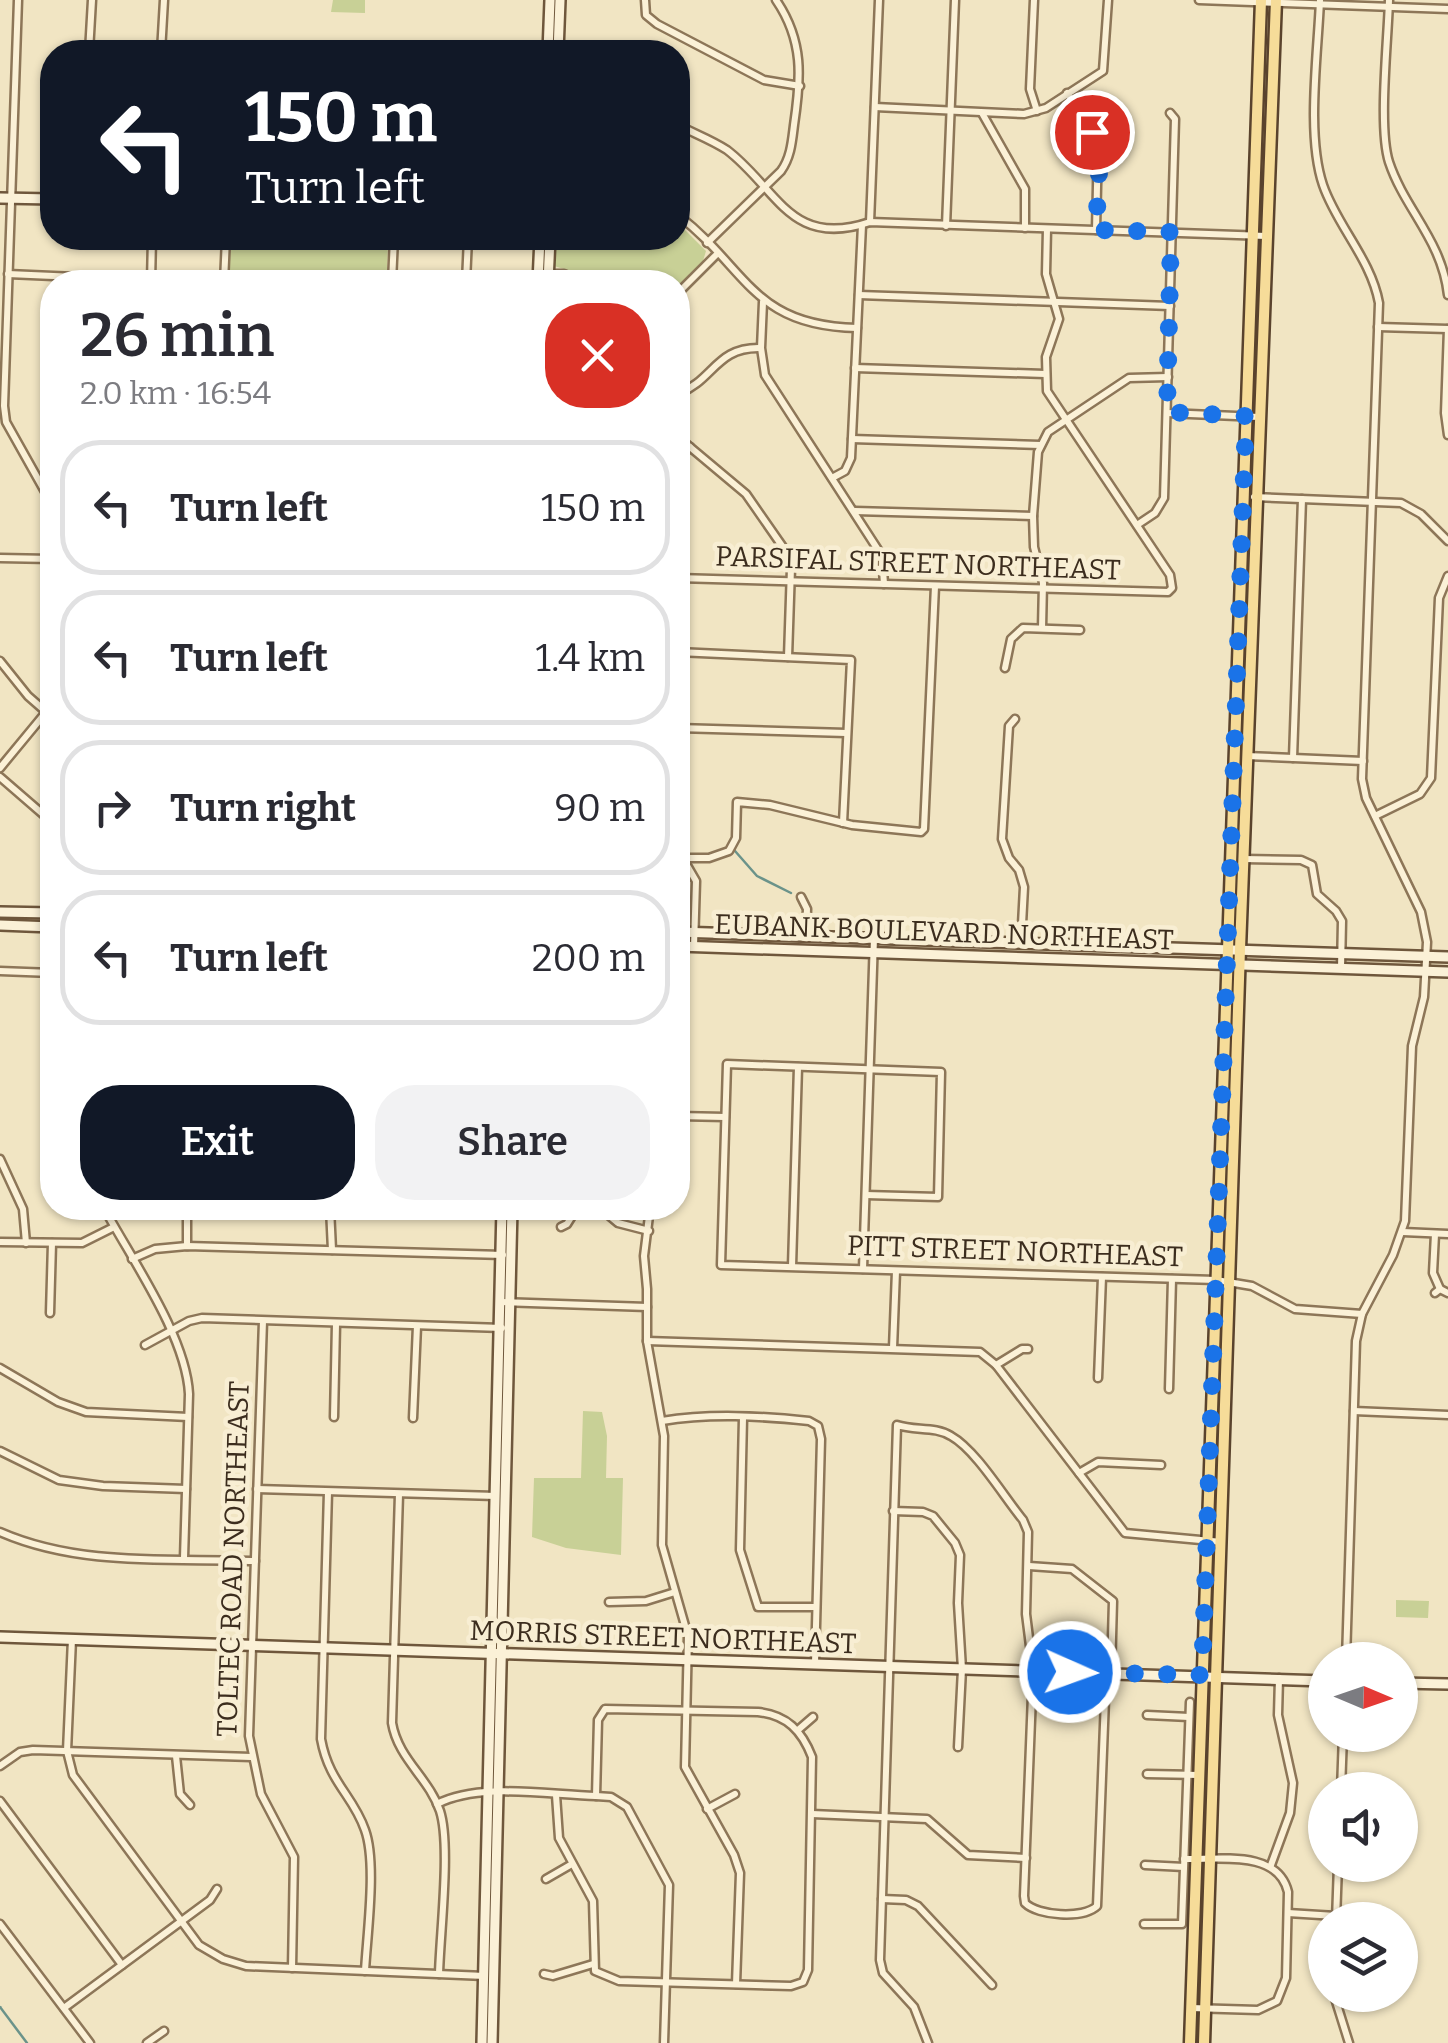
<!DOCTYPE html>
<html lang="en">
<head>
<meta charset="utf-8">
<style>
  :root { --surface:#fff; --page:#f2f2f3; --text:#2b2b33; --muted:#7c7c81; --line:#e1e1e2; --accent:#111827 }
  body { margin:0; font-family:Bitter,serif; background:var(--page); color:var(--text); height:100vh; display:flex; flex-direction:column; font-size:38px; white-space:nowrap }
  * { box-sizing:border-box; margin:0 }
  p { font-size:32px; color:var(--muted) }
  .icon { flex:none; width:55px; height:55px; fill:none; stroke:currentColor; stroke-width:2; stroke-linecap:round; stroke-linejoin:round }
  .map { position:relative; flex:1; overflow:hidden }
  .sheet { position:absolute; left:40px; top:270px; width:650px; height:950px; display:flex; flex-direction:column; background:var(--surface); border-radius:40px; box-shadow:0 2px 8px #0004 }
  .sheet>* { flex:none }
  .guide { position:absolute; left:40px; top:40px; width:650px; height:210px; border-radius:40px; box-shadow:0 2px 8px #0004; background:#111827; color:#fff; overflow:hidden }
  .needle { width:65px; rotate:92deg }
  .buttons { position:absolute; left:1308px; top:1642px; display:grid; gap:20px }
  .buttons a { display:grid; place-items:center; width:110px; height:110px; border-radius:50%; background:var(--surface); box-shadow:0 2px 8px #0004; font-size:50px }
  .pin { position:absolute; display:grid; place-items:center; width:85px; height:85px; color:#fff; margin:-42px; border:5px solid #fff; border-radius:50%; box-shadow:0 2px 10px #0007 }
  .me { position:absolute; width:110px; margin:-55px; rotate:92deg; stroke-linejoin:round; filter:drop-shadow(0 0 8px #0008) }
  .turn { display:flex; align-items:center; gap:35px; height:210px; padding:0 40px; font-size:45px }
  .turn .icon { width:130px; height:130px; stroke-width:2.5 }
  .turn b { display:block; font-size:70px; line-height:85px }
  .round { display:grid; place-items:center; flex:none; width:105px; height:105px; border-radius:40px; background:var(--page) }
  .headline { display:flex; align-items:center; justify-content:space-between; height:170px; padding:0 40px }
  h1 { font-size:60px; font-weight:600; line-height:75px }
  .cta { display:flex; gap:20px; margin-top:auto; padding:20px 40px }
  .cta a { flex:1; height:115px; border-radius:40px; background:var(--accent); color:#fff; font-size:40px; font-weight:600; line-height:115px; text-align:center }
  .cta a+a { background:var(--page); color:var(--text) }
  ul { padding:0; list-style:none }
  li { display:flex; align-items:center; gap:30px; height:135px; margin:0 20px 15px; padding:0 20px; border:5px solid var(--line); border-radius:40px }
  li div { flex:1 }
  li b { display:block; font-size:38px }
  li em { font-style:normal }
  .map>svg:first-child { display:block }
  .green { fill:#c8d096 }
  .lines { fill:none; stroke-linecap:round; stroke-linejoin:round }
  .stream { stroke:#6b938a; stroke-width:2.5 }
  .street-casing { stroke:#8d7658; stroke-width:11 }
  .secondary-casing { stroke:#6f573c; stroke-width:14 }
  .primary-casing { stroke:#5a432d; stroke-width:15 }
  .street { stroke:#fbf1d7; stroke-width:6 }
  .secondary { stroke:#fbf1d7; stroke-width:9 }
  .primary { stroke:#f6dc99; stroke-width:10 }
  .route { stroke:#1a73e8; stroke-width:18; stroke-dasharray:0 32.4 }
  .labels { text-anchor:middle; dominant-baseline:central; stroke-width:9; stroke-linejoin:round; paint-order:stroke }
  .street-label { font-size:28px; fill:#3c2d1e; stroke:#f8eed3 }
</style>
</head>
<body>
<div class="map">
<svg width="1448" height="2043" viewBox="0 0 1448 2043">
  <rect width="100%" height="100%" fill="#f1e5c3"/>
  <g class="green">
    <polygon points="333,0 365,0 365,13 331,12"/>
    <polygon points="678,223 706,251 703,261 678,287 678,282 587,282 574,272 554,266 555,238 678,238"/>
    <polygon points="231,238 388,238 387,282 229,282"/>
    <polygon points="583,1411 602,1412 607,1436 606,1478 623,1478 621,1555 566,1548 532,1537 534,1478 581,1478"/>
    <polygon points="1396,1600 1429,1601 1428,1618 1396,1617"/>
  </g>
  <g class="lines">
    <g class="stream">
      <polyline points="735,851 757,876 791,893"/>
      <polyline points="0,2007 27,2043"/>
    </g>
    <g class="street-casing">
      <g id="street">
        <polyline points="18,0 4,406 6,422 52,504"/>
        <polyline points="645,0 646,15 657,24 764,80 800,86"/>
        <polyline points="1034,0 1030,89 1037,111"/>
        <polyline points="1199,0 1448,9"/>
        <path d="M1320 0C1318 53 1306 135 1323 185 1337 226 1371 259 1379 303L1362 779 1366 798 1421 912 1427 942 1424 997 1412 1046 1405 1221 1393 1255 1362 1314 1356 1341 1346 1660"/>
        <path d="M1389 0C1388 40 1378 127 1389 162 1405 210 1442 240 1448 295"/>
        <polyline points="89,52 92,0"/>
        <polyline points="161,52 164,0"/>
        <polyline points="1067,93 1098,143 1096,230"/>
        <polyline points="875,107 1024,114 1046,108 1103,71 1108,0"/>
        <polyline points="982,113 1025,189 1025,228"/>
        <path d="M678 125C693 133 712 140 727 150 778 189 790 249 870 222L1266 236"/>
        <path d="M678 215C748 269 752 326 857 328"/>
        <polyline points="870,222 879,0"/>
        <polyline points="946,226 955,0"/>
        <path d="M707 243 781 171C791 157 792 141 794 125 801 78 804 41 776 0"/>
        <polyline points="8,274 76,277 76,282"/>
        <polyline points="548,274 564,274 581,282"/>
        <polyline points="151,282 152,238"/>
        <polyline points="224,282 226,238"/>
        <polyline points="392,282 394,238"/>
        <polyline points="466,282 468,238"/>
        <polyline points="678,293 717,254"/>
        <polyline points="859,295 1170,306"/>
        <polyline points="763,302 761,348 765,375 882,556 884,584"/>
        <polyline points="1378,327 1448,329"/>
        <polyline points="1448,329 1445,413 1448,435"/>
        <polyline points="855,368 1045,374"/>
        <path d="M678 394C714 380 716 347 760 348"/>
        <polyline points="1167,413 1259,417"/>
        <polyline points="678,437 746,494 787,553 791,568 788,657"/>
        <polyline points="852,439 1040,445"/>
        <polyline points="678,476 680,457 690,447"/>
        <polyline points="832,478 845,471 851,458 862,225"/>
        <polyline points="1254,497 1401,503 1421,514 1448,541"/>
        <polyline points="855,511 1033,516"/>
        <polyline points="1137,525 1155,513 1164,498 1175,119 1170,113"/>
        <polyline points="0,558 52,559"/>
        <polyline points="678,578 1168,592 1172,588 1170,575 1047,391 1046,357 1059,319 1046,274 1047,229"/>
        <polyline points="1042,628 1043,583 1034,547 1033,516 1038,452 1048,432 1129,378 1168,377"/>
        <polyline points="678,652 851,660 843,823"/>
        <polyline points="0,661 28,696 52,717"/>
        <polyline points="1005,668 1011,639 1023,628 1080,630"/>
        <polyline points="1015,719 1009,726 1002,839 1009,858 1019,870 1024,887 1021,943"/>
        <polyline points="678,728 846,733"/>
        <polyline points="1246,756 1363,761"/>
        <polyline points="1293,758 1302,499"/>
        <polyline points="0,768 52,705"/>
        <polyline points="0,777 52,822"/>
        <polyline points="1375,816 1420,794 1431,778 1439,598 1448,576"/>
        <polyline points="678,850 696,881 694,946"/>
        <polyline points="678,858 709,858 729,851 736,838 737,802 770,805 852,825 921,832 924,829 935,586"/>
        <polyline points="1244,859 1301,860 1312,865 1317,894 1336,911 1342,921 1341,968"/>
        <polyline points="47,885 52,864"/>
        <polyline points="801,897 807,909 806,936"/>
        <polyline points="0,971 52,973"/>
        <polyline points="52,978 52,1078"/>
        <polyline points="678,1116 725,1117"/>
        <polyline points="0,1159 23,1209 26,1243"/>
        <polyline points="866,1195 938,1197 941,1072 727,1064 721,1265 1216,1280 1252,1286 1295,1309 1362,1314"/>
        <path d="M104 1208C132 1260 186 1336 189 1394L184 1558"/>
        <polyline points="187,1208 187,1246"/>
        <polyline points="330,1208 332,1250"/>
        <polyline points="600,1208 618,1223 649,1231"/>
        <polyline points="650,1208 644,1256 647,1289 647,1341 664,1436 662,1545 688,1636 685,1767 734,1855 740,1873 736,1984"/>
        <polyline points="561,1227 567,1224 577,1208"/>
        <polyline points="1403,1232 1448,1234"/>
        <polyline points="1435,1234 1433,1273 1440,1289"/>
        <polyline points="0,1242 82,1243 114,1227"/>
        <polyline points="132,1259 155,1249 187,1246 503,1255"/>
        <polyline points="792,1266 798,1067"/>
        <polyline points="863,1269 874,938"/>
        <polyline points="1435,1293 1440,1289 1448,1293"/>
        <polyline points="500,1302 647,1307"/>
        <polyline points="50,1313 52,1243"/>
        <polyline points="263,1321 249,1736 261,1794 294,1857 292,1968"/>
        <polyline points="647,1341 980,1352 996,1365 1125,1533 1222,1542"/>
        <polyline points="145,1345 189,1321 202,1318 502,1328"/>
        <polyline points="893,1348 896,1271"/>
        <polyline points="996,1365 1022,1349 1028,1349"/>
        <polyline points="0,1368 58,1402 86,1412 188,1417"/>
        <polyline points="1098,1378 1102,1277"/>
        <polyline points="1169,1389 1172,1279"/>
        <polyline points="1354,1411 1448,1415"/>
        <polyline points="334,1417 336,1324"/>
        <polyline points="413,1418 417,1326"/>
        <polyline points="743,1418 740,1550 758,1607 816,1607"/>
        <path d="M662 1421C710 1413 761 1416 809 1421L818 1426 821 1439 815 1663"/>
        <polyline points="0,1451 59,1480 103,1486 186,1489"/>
        <polyline points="1079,1473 1098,1462 1161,1465"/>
        <polyline points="257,1489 496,1496"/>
        <path d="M328 1492 321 1739C329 1783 353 1795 365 1830 377 1863 367 1934 365 1971"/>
        <path d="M399 1494 392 1723C398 1759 429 1778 440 1811 451 1845 440 1934 439 1974"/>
        <polyline points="893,1511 923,1512 933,1516 955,1543 960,1555 958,1603 962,1669 958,1747"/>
        <path d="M0 1532C80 1567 170 1558 255 1561"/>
        <polyline points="1029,1566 1072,1569 1113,1601 1111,1673"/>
        <polyline points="609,1602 646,1601 675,1592"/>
        <polyline points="72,1639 67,1751 73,1775 199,1945 223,1959 246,1966 485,1976"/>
        <polyline points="1147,1715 1189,1717"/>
        <polyline points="798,1730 813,1717"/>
        <polyline points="176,1756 180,1794 190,1805"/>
        <polyline points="0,1766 20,1752 33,1750 251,1757"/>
        <polyline points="1147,1774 1199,1775"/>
        <polyline points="1341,1790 1343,1735"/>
        <path d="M556 1795 559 1838 593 1901 595 1971 619 1981 791 1986 803 1982 808 1970 812 1757C802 1731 787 1715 758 1712L605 1709 598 1720 596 1796"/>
        <polyline points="0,1801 122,1965"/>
        <path d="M437 1804C480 1782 548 1795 596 1796L611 1797 627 1807 669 1885 664 2043"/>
        <polyline points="707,1809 735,1794"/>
        <polyline points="812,1814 927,1819 968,1855 1026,1858"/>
        <path d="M1184 1859C1218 1860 1278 1849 1288 1892L1286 1978 1277 2001 1258 2010 1191 2008"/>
        <polyline points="1145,1865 1184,1867"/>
        <polyline points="1271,1865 1290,1813 1293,1783 1278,1715 1279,1678"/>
        <polyline points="546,1879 572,1864"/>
        <polyline points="882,1899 906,1900 918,1906 992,1985"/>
        <polyline points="1288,1913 1336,1916"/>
        <polyline points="1336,1920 1338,1865"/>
        <polyline points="0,1924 90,2043"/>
        <polyline points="1144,1924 1182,1924 1190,1702"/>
        <polyline points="544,1974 553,1976 593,1964"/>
        <polyline points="1334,1995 1349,2043"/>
        <polyline points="64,2008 210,1900 217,1889"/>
        <polyline points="147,2043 164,2031"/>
        <path d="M928 2043 914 2007 883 1973 880 1960 897 1425C915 1431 935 1426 951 1436 976 1450 1004 1497 1023 1520L1028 1532 1026 1614 1033 1670 1024 1896 1025 1903C1038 1916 1083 1919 1097 1906L1106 1673"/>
      </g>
    </g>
    <g class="secondary-casing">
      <g id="secondary">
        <polyline points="548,52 550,0"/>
        <polyline points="558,52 560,0"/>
        <polyline points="0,198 52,199"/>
        <polyline points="538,282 540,238"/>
        <polyline points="548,282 550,238"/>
        <polyline points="0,912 52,913"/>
        <polyline points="0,925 52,927"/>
        <polyline points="678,932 1448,957"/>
        <polyline points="678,946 1448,972"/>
        <polyline points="0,1637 1325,1681"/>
        <polyline points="1400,1683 1448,1684"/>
        <polyline points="482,2043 502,1208"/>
        <polyline points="492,2043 512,1208"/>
      </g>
    </g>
    <g class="primary-casing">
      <g id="primary">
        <polyline points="1190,2043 1261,0"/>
        <polyline points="1204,2043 1240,949 1276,0"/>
      </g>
    </g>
    <use href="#street" class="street"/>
    <use href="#secondary" class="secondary"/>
    <use href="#primary" class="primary"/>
  </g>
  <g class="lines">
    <polyline class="route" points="1070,1672 1202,1675 1246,416 1167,412 1171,232 1096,230 1100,154 1092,132"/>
  </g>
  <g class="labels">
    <g class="street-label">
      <text transform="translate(918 563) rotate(2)">PARSIFAL STREET NORTHEAST</text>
      <text transform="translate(944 932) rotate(2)">EUBANK BOULEVARD NORTHEAST</text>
      <text transform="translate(1015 1251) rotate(2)">PITT STREET NORTHEAST</text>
      <text transform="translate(233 1559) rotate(-88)">TOLTEC ROAD NORTHEAST</text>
      <text transform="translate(663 1637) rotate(2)">MORRIS STREET NORTHEAST</text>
    </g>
  </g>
</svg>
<div class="buttons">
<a><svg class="needle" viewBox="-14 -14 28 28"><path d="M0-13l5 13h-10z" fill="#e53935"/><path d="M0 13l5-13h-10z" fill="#7c7c81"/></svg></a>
<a><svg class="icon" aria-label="sound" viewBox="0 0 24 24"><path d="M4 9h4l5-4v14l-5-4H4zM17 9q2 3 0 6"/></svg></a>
<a><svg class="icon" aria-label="layers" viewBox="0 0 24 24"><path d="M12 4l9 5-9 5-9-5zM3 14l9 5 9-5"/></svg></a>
</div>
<div class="pin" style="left:1092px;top:132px;background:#d93025"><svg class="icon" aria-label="arrive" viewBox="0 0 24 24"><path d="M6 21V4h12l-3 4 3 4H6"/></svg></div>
<svg class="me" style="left:1070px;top:1672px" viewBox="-20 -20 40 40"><circle r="17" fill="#1a73e8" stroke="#fff" stroke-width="3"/><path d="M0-11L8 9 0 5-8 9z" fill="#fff"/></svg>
<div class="guide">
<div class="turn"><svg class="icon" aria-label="left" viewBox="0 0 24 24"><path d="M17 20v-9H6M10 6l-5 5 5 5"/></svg><div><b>150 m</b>Turn left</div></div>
</div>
<section class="sheet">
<div class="headline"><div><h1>26 min</h1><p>2.0 km · 16:54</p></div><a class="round" style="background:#d93025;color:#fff"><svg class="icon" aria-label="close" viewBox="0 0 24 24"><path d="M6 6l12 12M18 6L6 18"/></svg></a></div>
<ul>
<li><svg class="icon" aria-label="left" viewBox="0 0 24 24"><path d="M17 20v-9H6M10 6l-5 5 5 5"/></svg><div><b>Turn left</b></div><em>150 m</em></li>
<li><svg class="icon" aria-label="left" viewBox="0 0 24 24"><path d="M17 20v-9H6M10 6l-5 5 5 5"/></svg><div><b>Turn left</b></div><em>1.4 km</em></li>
<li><svg class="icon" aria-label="right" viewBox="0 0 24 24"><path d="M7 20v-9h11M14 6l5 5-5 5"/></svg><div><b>Turn right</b></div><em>90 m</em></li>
<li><svg class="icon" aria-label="left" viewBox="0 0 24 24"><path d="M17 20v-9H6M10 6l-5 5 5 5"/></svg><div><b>Turn left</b></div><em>200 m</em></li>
</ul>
<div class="cta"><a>Exit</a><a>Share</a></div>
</section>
</div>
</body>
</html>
